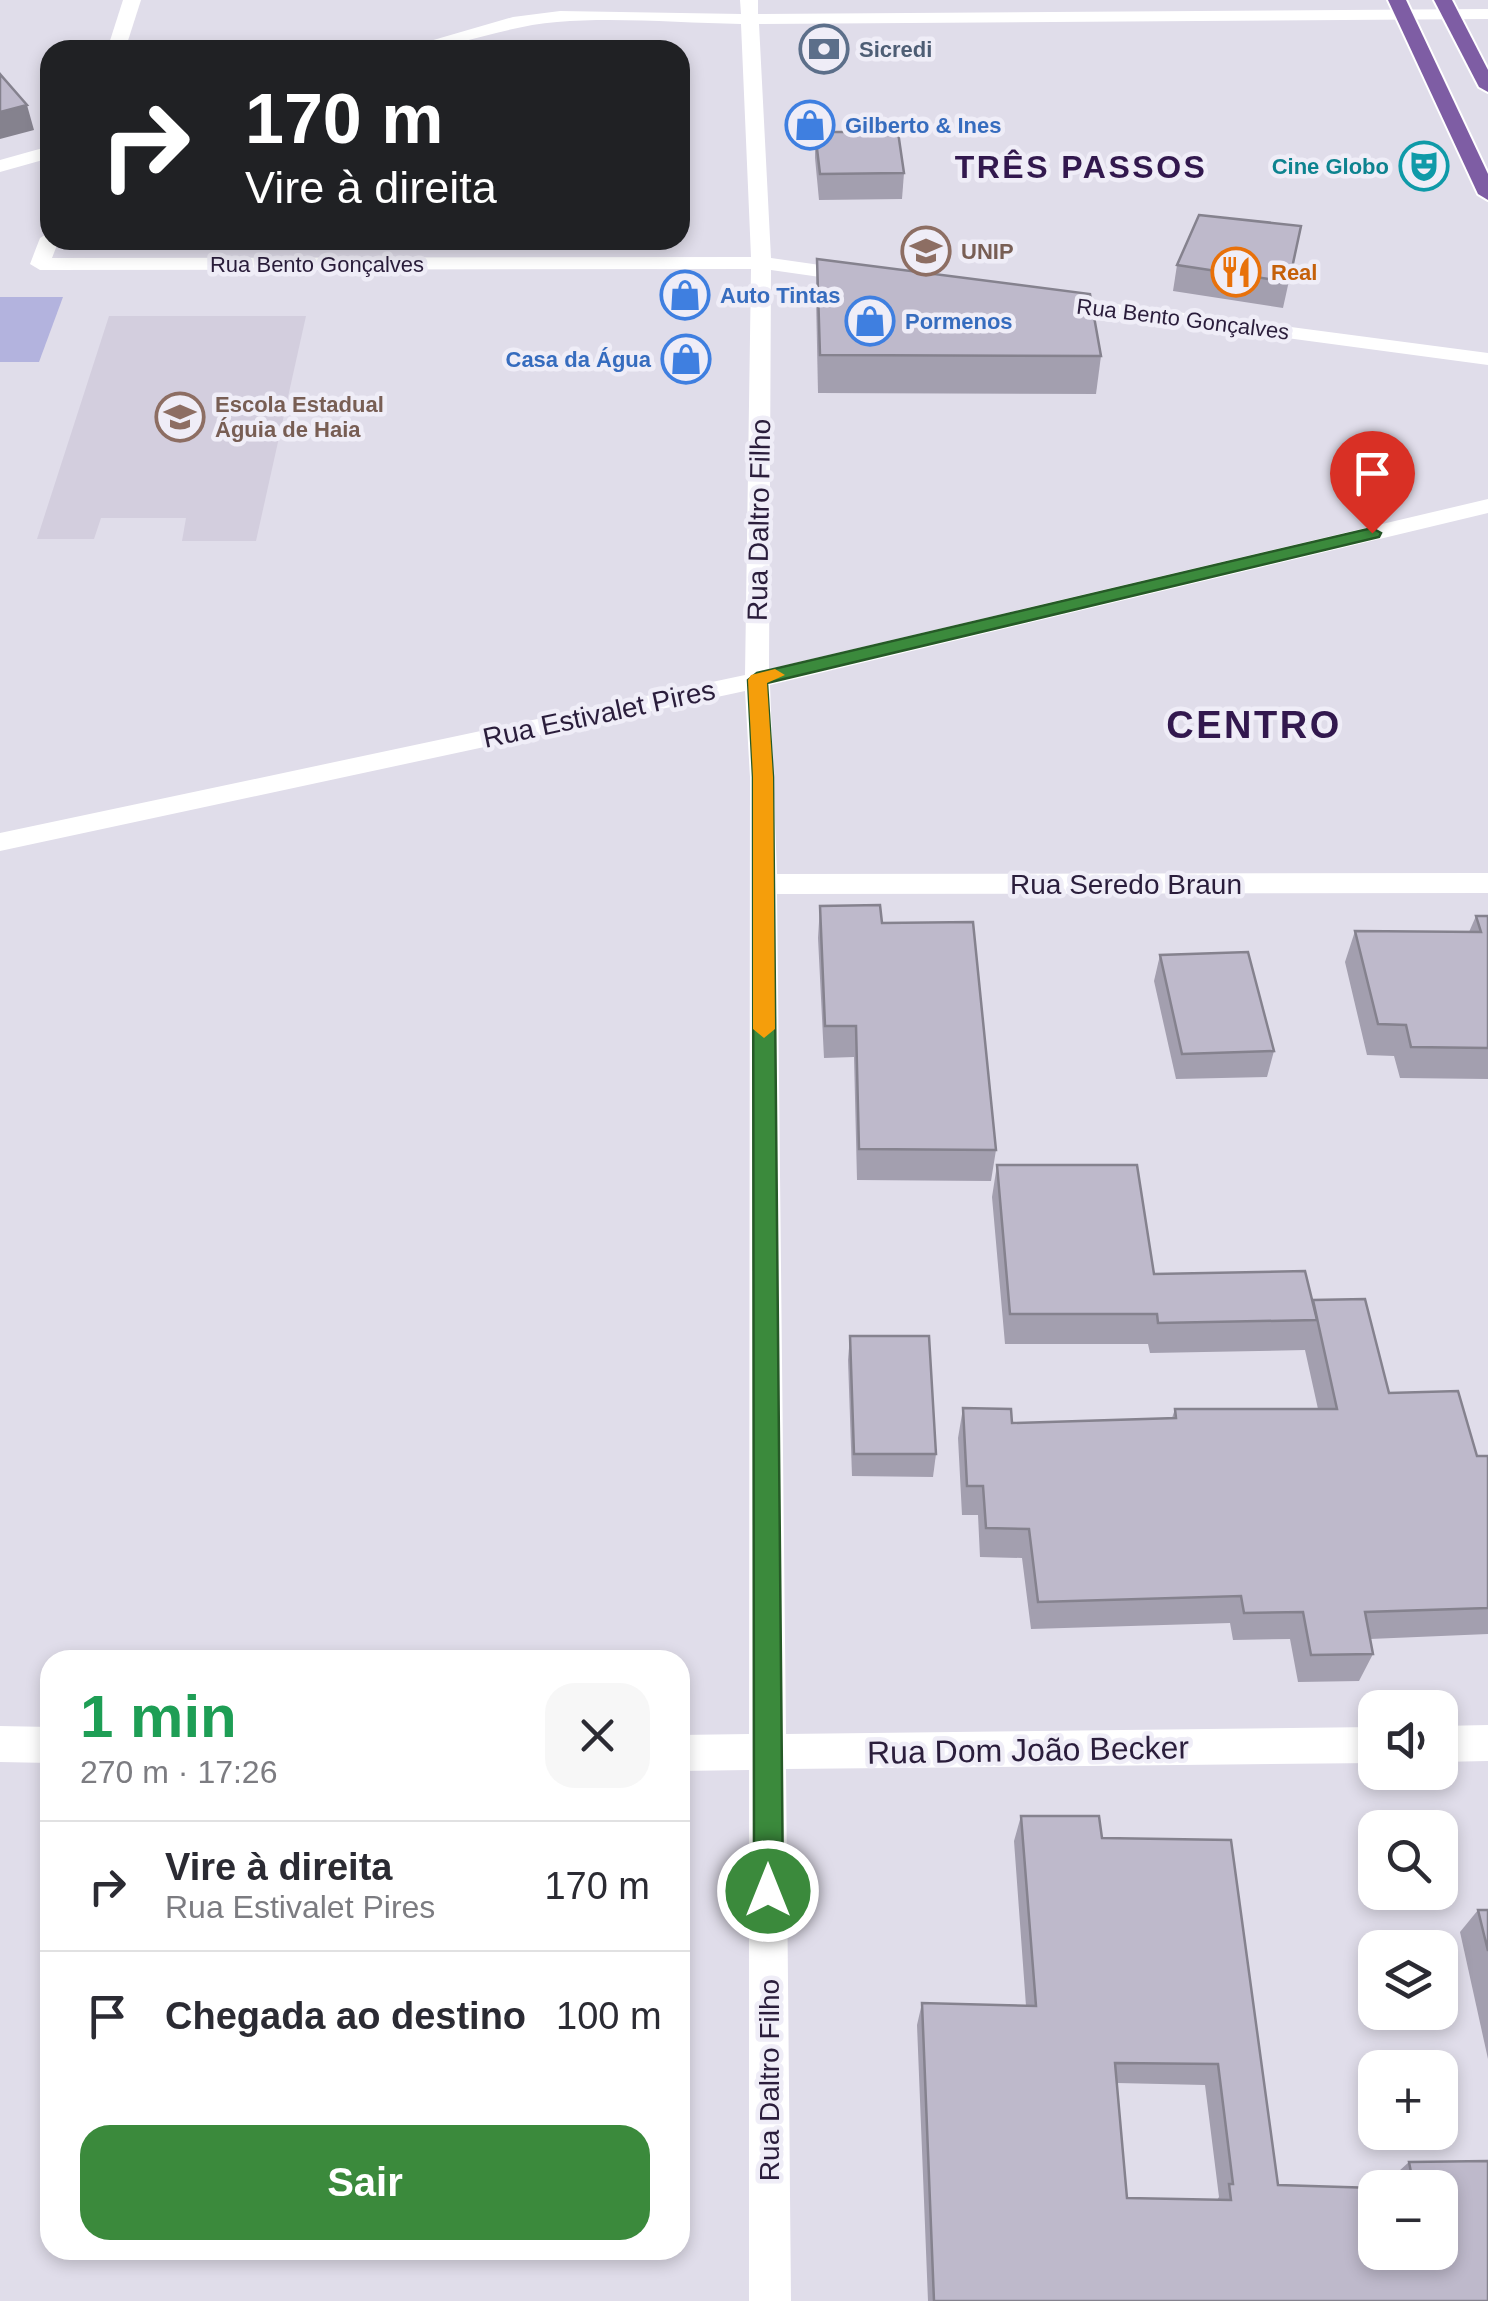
<!DOCTYPE html>
<html lang="pt">
<head>
<meta charset="utf-8">
<style>
  :root { --surface:#fff; --page:#f7f7f7; --text:#2b2b33; --muted:#7c7c81; --line:#e1e1e2; --accent:#3b8a3c }
  body { margin:0; font-family:Helvetica,sans-serif; background:var(--page); color:var(--text); height:100vh; display:flex; flex-direction:column; font-size:38px; white-space:nowrap }
  * { box-sizing:border-box; margin:0 }
  p { font-size:32px; color:var(--muted) }
  .icon { flex:none; width:55px; height:55px; fill:none; stroke:currentColor; stroke-width:2; stroke-linecap:round; stroke-linejoin:round }
  .map { position:relative; flex:1; overflow:hidden }
  .panel { position:absolute; left:40px; top:1650px; width:650px; height:610px; display:flex; flex-direction:column; background:var(--surface); border-radius:30px; box-shadow:0 5px 15px #0003 }
  .panel>* { flex:none }
  .top-card { position:absolute; left:40px; top:40px; width:650px; height:210px; border-radius:30px; box-shadow:0 5px 15px #0003; background:#202124; color:#fff; overflow:hidden }
  .fabs { position:absolute; left:1358px; top:1690px; display:grid; gap:20px }
  .fabs a { display:grid; place-items:center; width:100px; height:100px; border-radius:20px; background:var(--surface); box-shadow:0 5px 15px #0003; font-size:50px }
  .pin { position:absolute; display:grid; place-items:center; width:85px; height:85px; color:#fff; margin:-102px -42px; border-radius:50% 50% 50% 0; rotate:-45deg; box-shadow:0 0 10px #0007 }
  .pin .icon { rotate:45deg }
  .me { position:absolute; width:110px; margin:-55px; rotate:0deg; stroke-linejoin:round; filter:drop-shadow(0 0 8px #0008) }
  .turn { display:flex; align-items:center; gap:35px; height:210px; padding:0 40px; font-size:45px }
  .turn .icon { width:130px; height:130px; stroke-width:2.5 }
  .turn b { display:block; font-size:70px; line-height:85px }
  .round { display:grid; place-items:center; flex:none; width:105px; height:105px; border-radius:30px; background:var(--page) }
  .overview { display:flex; align-items:center; justify-content:space-between; height:170px; padding:0 40px }
  h1 { font-size:60px; font-weight:800; line-height:75px; color:#1e9e55 }
  .button { display:flex; gap:20px; margin-top:auto; padding:20px 40px }
  .button a { flex:1; height:115px; border-radius:30px; background:var(--accent); color:#fff; font-size:40px; font-weight:800; line-height:115px; text-align:center }
  ul { padding:0; list-style:none }
  li { display:flex; align-items:center; gap:30px; height:130px; padding:0 40px; border-top:2px solid var(--line) }
  li div { flex:1 }
  li b { display:block; font-size:38px }
  li em { font-style:normal }
  .map>svg:first-child { display:block }
  .built { fill:#d3cede }
  .green { fill:#b3b3de }
  .lines { fill:none; stroke-linecap:round; stroke-linejoin:round }
  .major-casing { stroke:#fff; stroke-width:4 }
  .minor { fill:#fff; fill-rule:evenodd }
  .major { fill:#7e5da4; fill-rule:evenodd }
  .wall { fill:#a39faf; fill-rule:evenodd }
  .shaded-wall { fill:#85828e }
  .building { fill:#beb9cb; stroke:#85828e; stroke-width:2.5; fill-rule:evenodd }
  .route { fill:#3b8a3c; stroke:#265a27; stroke-width:2.5 }
  .slow { fill:#f59e0b }
  .labels { text-anchor:middle; dominant-baseline:central; stroke-width:9; stroke-linejoin:round; paint-order:stroke }
  .far-service-label { font-size:22px; font-weight:bold; fill:#4e5e75; stroke:#efedf7; text-anchor:start }
  .far-shop-label { font-size:22px; font-weight:bold; fill:#366cbe; stroke:#efedf7; text-anchor:start }
  .far-culture-label { font-size:22px; font-weight:bold; fill:#0d838f; stroke:#efedf7; text-anchor:end }
  .far-education-label { font-size:22px; font-weight:bold; fill:#785e54; stroke:#efedf7; text-anchor:start }
  .far-street-label { font-size:22px; fill:#2a1d3b; stroke:#efedf7 }
  .far-food-label { font-size:22px; font-weight:bold; fill:#c56008; stroke:#efedf7; text-anchor:start }
  .street-label { font-size:28px; fill:#2a1d3b; stroke:#efedf7 }
  .far-district-label { font-size:32px; font-weight:bold; letter-spacing:2.5px; fill:#32184e; stroke:#efedf7 }
  .near-street-label { font-size:32px; fill:#2a1d3b; stroke:#efedf7 }
  .district-label { font-size:38px; font-weight:bold; letter-spacing:2.5px; fill:#32184e; stroke:#efedf7 }
</style>
</head>
<body>
<div class="map">
<svg width="1488" height="2301" viewBox="0 0 1488 2301">
  <rect width="100%" height="100%" fill="#e0ddea"/>
  <polygon class="built" points="109,316 306,316 256,541 182,541 186,518 101,518 94,539 37,539"/>
  <polygon class="green" points="0,297 63,297 39,362 0,362"/>
  <g class="lines">
    <g class="major-casing">
      <g id="major">
        <polygon points="1388,0 1406,0 1488,174 1488,200 1478,194"/>
        <polygon points="1434,0 1452,0 1488,70 1488,92 1479,87"/>
      </g>
    </g>
    <g class="minor">
      <polygon points="123,0 141,0 125,50 107,50"/>
      <path d="M740 0H758V14L1488 9V19L759 24 771 258 855 270 865 276 855 282 771 270 769 669 1488 499V513L770 685 777 874 1488 873V893L777 894 786 1734 1375 1727V1763L786 1769 791 2301H749V1770L680 1771V1735L749 1734 750 777 745 691 0 851V833L745 675 751 269 40 270 30 264 40 238 50 232V240H59L52 258 751 257 741 24C681 23 617 17 557 22 503 26 453 50 399 50L513 17 560 11 741 14Z"/>
      <polygon points="50,146 50,158 0,172 0,160"/>
      <polygon points="1055,296 1488,353 1488,365 1048,306 1045,302"/>
      <polygon points="1488,1725 1488,1761 1440,1762 1440,1726"/>
      <polygon points="0,1726 50,1727 50,1763 0,1762"/>
    </g>
    <use href="#major" class="major"/>
  </g>
  <g class="wall">
    <polygon points="815,132 904,173 902,199 819,200 815,158"/>
    <polygon points="1301,226 1283,308 1173,291 1177,265"/>
    <polygon points="817,259 1101,356 1096,394 818,393 816,297"/>
    <polygon points="820,906 882,923 996,1150 991,1181 857,1180 854,1057 824,1058 818,938"/>
    <polygon points="1476,916 1488,916 1488,1079 1400,1078 1394,1056 1367,1055 1345,962 1355,931 1469,932"/>
    <polygon points="1160,955 1274,1051 1267,1077 1176,1079 1154,981"/>
    <polygon points="997,1165 1154,1274 1312,1301 1389,1393 1477,1456 1488,1456 1488,1634 1370,1639 1373,1654 1359,1681 1298,1682 1290,1639 1233,1640 1230,1623 1031,1629 1022,1558 980,1557 978,1515 962,1515 958,1438 963,1408 1012,1423 1172,1418 1175,1409 1318,1409 1305,1350 1150,1353 1148,1344 1005,1344 992,1197"/>
    <polygon points="850,1336 936,1454 933,1477 852,1476 848,1360"/>
    <path d="M1021 1816H1099L1102 1838 1231 1840 1278 2185 1375 2188V2252H1440V2188H1391L1389 2180 1409 2162 1488 2161V2301H928L917 2025 922 2003 1026 2006 1014 1841ZM1117 2083 1205 2085 1219 2197 1217 2200 1127 2198Z"/>
    <polygon points="1478,1910 1488,1910 1488,2059 1460,1932"/>
  </g>
  <polygon class="shaded-wall" points="27,105 34,130 0,139 0,112"/>
  <g class="building">
    <polygon points="0,74 27,105 0,112"/>
    <polygon points="815,132 898,132 904,173 820,174"/>
    <polygon points="1199,215 1301,226 1289,282 1177,265"/>
    <polygon points="817,259 1090,294 1101,356 820,355"/>
    <polygon points="880,905 882,923 973,922 996,1150 859,1149 856,1026 825,1026 820,906"/>
    <polygon points="1476,916 1488,916 1488,1048 1411,1047 1406,1025 1378,1024 1355,931 1481,932"/>
    <polygon points="1248,952 1274,1051 1182,1054 1160,955"/>
    <polygon points="997,1165 1137,1165 1154,1274 1305,1271 1317,1320 1158,1323 1157,1314 1010,1314"/>
    <polygon points="1365,1299 1389,1393 1458,1391 1477,1456 1488,1456 1488,1608 1365,1612 1373,1654 1311,1655 1303,1612 1244,1613 1241,1596 1038,1602 1029,1529 986,1528 983,1486 967,1486 963,1408 1011,1409 1012,1423 1176,1418 1175,1409 1337,1409 1313,1300"/>
    <polygon points="850,1336 929,1336 936,1454 854,1454"/>
    <path d="M1021 1816H1099L1102 1838 1231 1840 1278 2185 1375 2188V2252H1440V2188H1414L1409 2162 1488 2161V2301H934L922 2003 1036 2006ZM1115 2063 1218 2064 1233 2184H1229L1231 2200 1127 2198Z"/>
    <polygon points="1478,1910 1488,1910 1488,1951"/>
  </g>
  <polygon class="route" points="1372,528 1381,533 1379,537 767,683 773,777 783,1891 779,1901 768,1906 758,1901 754,1891 753,777 748,680 757,673"/>
  <polygon class="slow" points="775,669 785,675 767,683 773,777 775,1029 764,1038 753,1029 753,777 748,680 751,675"/>
  <defs>
    <g id="bank-ring" transform="scale(2.5)"><circle r="9.5" fill="#efedf7" stroke="#5c6f8a" stroke-width="1.5"/><path d="M-6-4H6V4H-6ZM0-2.3a2.3 2.3 0 1 0 0 4.6a2.3 2.3 0 1 0 0-4.6Z" fill="#5c6f8a"/></g>
    <g id="shop-ring" transform="scale(2.5)"><circle r="9.5" fill="#efedf7" stroke="#3f7fe0" stroke-width="1.5"/><path d="M-5-2.5h2.3a2.7 3.5 0 0 1 5.4 0H5L5.5 6h-11ZM-1.5-2.5h3a1.5 2.3 0 0 0-3 0Z" fill="#3f7fe0"/></g>
    <g id="theatre-ring" transform="scale(2.5)"><circle r="9.5" fill="#efedf7" stroke="#0f9aa8" stroke-width="1.5"/><path d="M-5-5.5Q0-4 5-5.5V0Q5 5 0 6Q-5 5-5 0ZM-3.3-2.5H-1v1.5H-3.3ZM1-2.5H3.3v1.5H1ZM-2.8 1Q0 5.5 2.8 1Z" fill="#0f9aa8"/></g>
    <g id="university-ring" transform="scale(2.5)"><circle r="9.5" fill="#efedf7" stroke="#8d6e63" stroke-width="1.5"/><path d="M0-5L7-2L0 1L-7-2ZM-4 1L0 2.5L4 1V4Q0 6-4 4Z" fill="#8d6e63"/></g>
    <g id="restaurant-ring" transform="scale(2.5)"><circle r="9.5" fill="#efedf7" stroke="#e8710a" stroke-width="1.5"/><path d="M-5-6h1v4h1v-4h1v4h1v-4h1v5L-1.5 .5V6h-2V.5L-5-1ZM5-6V6H3V1.5H1.5Q1.5-4 5-6Z" fill="#e8710a"/></g>
    <g id="school-ring" transform="scale(2.5)"><circle r="9.5" fill="#efedf7" stroke="#8d6e63" stroke-width="1.5"/><path d="M0-5L7-2L0 1L-7-2ZM-4 1L0 2.5L4 1V4Q0 6-4 4Z" fill="#8d6e63"/></g>
  </defs>
  <g fill-rule="evenodd">
    <use href="#bank-ring" x="824" y="49"/>
    <use href="#shop-ring" x="810" y="125"/>
    <use href="#theatre-ring" x="1424" y="166"/>
    <use href="#university-ring" x="926" y="251"/>
    <use href="#restaurant-ring" x="1236" y="272"/>
    <use href="#shop-ring" x="685" y="295"/>
    <use href="#shop-ring" x="870" y="321"/>
    <use href="#shop-ring" x="686" y="359"/>
    <use href="#school-ring" x="180" y="417"/>
  </g>
  <g class="labels">
    <g class="far-service-label">
      <text x="859" y="49">Sicredi</text>
    </g>
    <g class="far-shop-label">
      <text x="845" y="125">Gilberto &amp; Ines</text>
      <text x="720" y="295">Auto Tintas</text>
      <text x="905" y="321">Pormenos</text>
      <text x="651" y="359" text-anchor="end">Casa da Água</text>
    </g>
    <g class="far-culture-label">
      <text x="1389" y="166">Cine Globo</text>
    </g>
    <g class="far-education-label">
      <text x="961" y="251">UNIP</text>
      <text x="215" y="404">Escola Estadual<tspan x="215" dy="25">Águia de Haia</tspan></text>
    </g>
    <g class="far-street-label">
      <text x="317" y="264">Rua Bento Gonçalves</text>
      <text transform="translate(1183 319) rotate(7)">Rua Bento Gonçalves</text>
    </g>
    <g class="far-food-label">
      <text x="1271" y="272">Real</text>
    </g>
    <g class="street-label">
      <text transform="translate(759 520) rotate(-89)">Rua Daltro Filho</text>
      <text transform="translate(599 714) rotate(-12)">Rua Estivalet Pires</text>
      <text x="1126" y="884">Rua Seredo Braun</text>
      <text transform="translate(769 2080) rotate(-90)">Rua Daltro Filho</text>
    </g>
    <g class="far-district-label">
      <text x="1081" y="167">TRÊS PASSOS</text>
    </g>
    <g class="near-street-label">
      <text transform="translate(1028 1750) rotate(-1)">Rua Dom João Becker</text>
    </g>
    <g class="district-label">
      <text x="1254" y="725">CENTRO</text>
    </g>
  </g>
</svg>
<div class="fabs">
<a><svg class="icon" aria-label="sound" viewBox="0 0 24 24"><path d="M4 9h4l5-4v14l-5-4H4zM17 9q2 3 0 6"/></svg></a>
<a><svg class="icon" aria-label="search" viewBox="0 0 24 24"><circle cx="10" cy="10" r="6"/><path d="M15 15l6 6"/></svg></a>
<a><svg class="icon" aria-label="layers" viewBox="0 0 24 24"><path d="M12 4l9 5-9 5-9-5zM3 14l9 5 9-5"/></svg></a>
<a>+</a>
<a>−</a>
</div>
<div class="pin" style="left:1372px;top:533px;background:#d93025"><svg class="icon" aria-label="arrive" viewBox="0 0 24 24"><path d="M6 21V4h12l-3 4 3 4H6"/></svg></div>
<svg class="me" style="left:768px;top:1891px" viewBox="-20 -20 40 40"><circle r="17" fill="#3b8a3c" stroke="#fff" stroke-width="3"/><path d="M0-11L8 9 0 5-8 9z" fill="#fff"/></svg>
<div class="top-card">
<div class="turn"><svg class="icon" aria-label="right" viewBox="0 0 24 24"><path d="M7 20v-9h11M14 6l5 5-5 5"/></svg><div><b>170 m</b>Vire à direita</div></div>
</div>
<section class="panel">
<div class="overview"><div><h1>1 min</h1><p>270 m · 17:26</p></div><a class="round"><svg class="icon" aria-label="close" viewBox="0 0 24 24"><path d="M6 6l12 12M18 6L6 18"/></svg></a></div>
<ul>
<li><svg class="icon" aria-label="right" viewBox="0 0 24 24"><path d="M7 20v-9h11M14 6l5 5-5 5"/></svg><div><b>Vire à direita</b><p>Rua Estivalet Pires</p></div><em>170 m</em></li>
<li><svg class="icon" aria-label="arrive" viewBox="0 0 24 24"><path d="M6 21V4h12l-3 4 3 4H6"/></svg><div><b>Chegada ao destino</b></div><em>100 m</em></li>
</ul>
<div class="button"><a>Sair</a></div>
</section>
</div>
</body>
</html>
